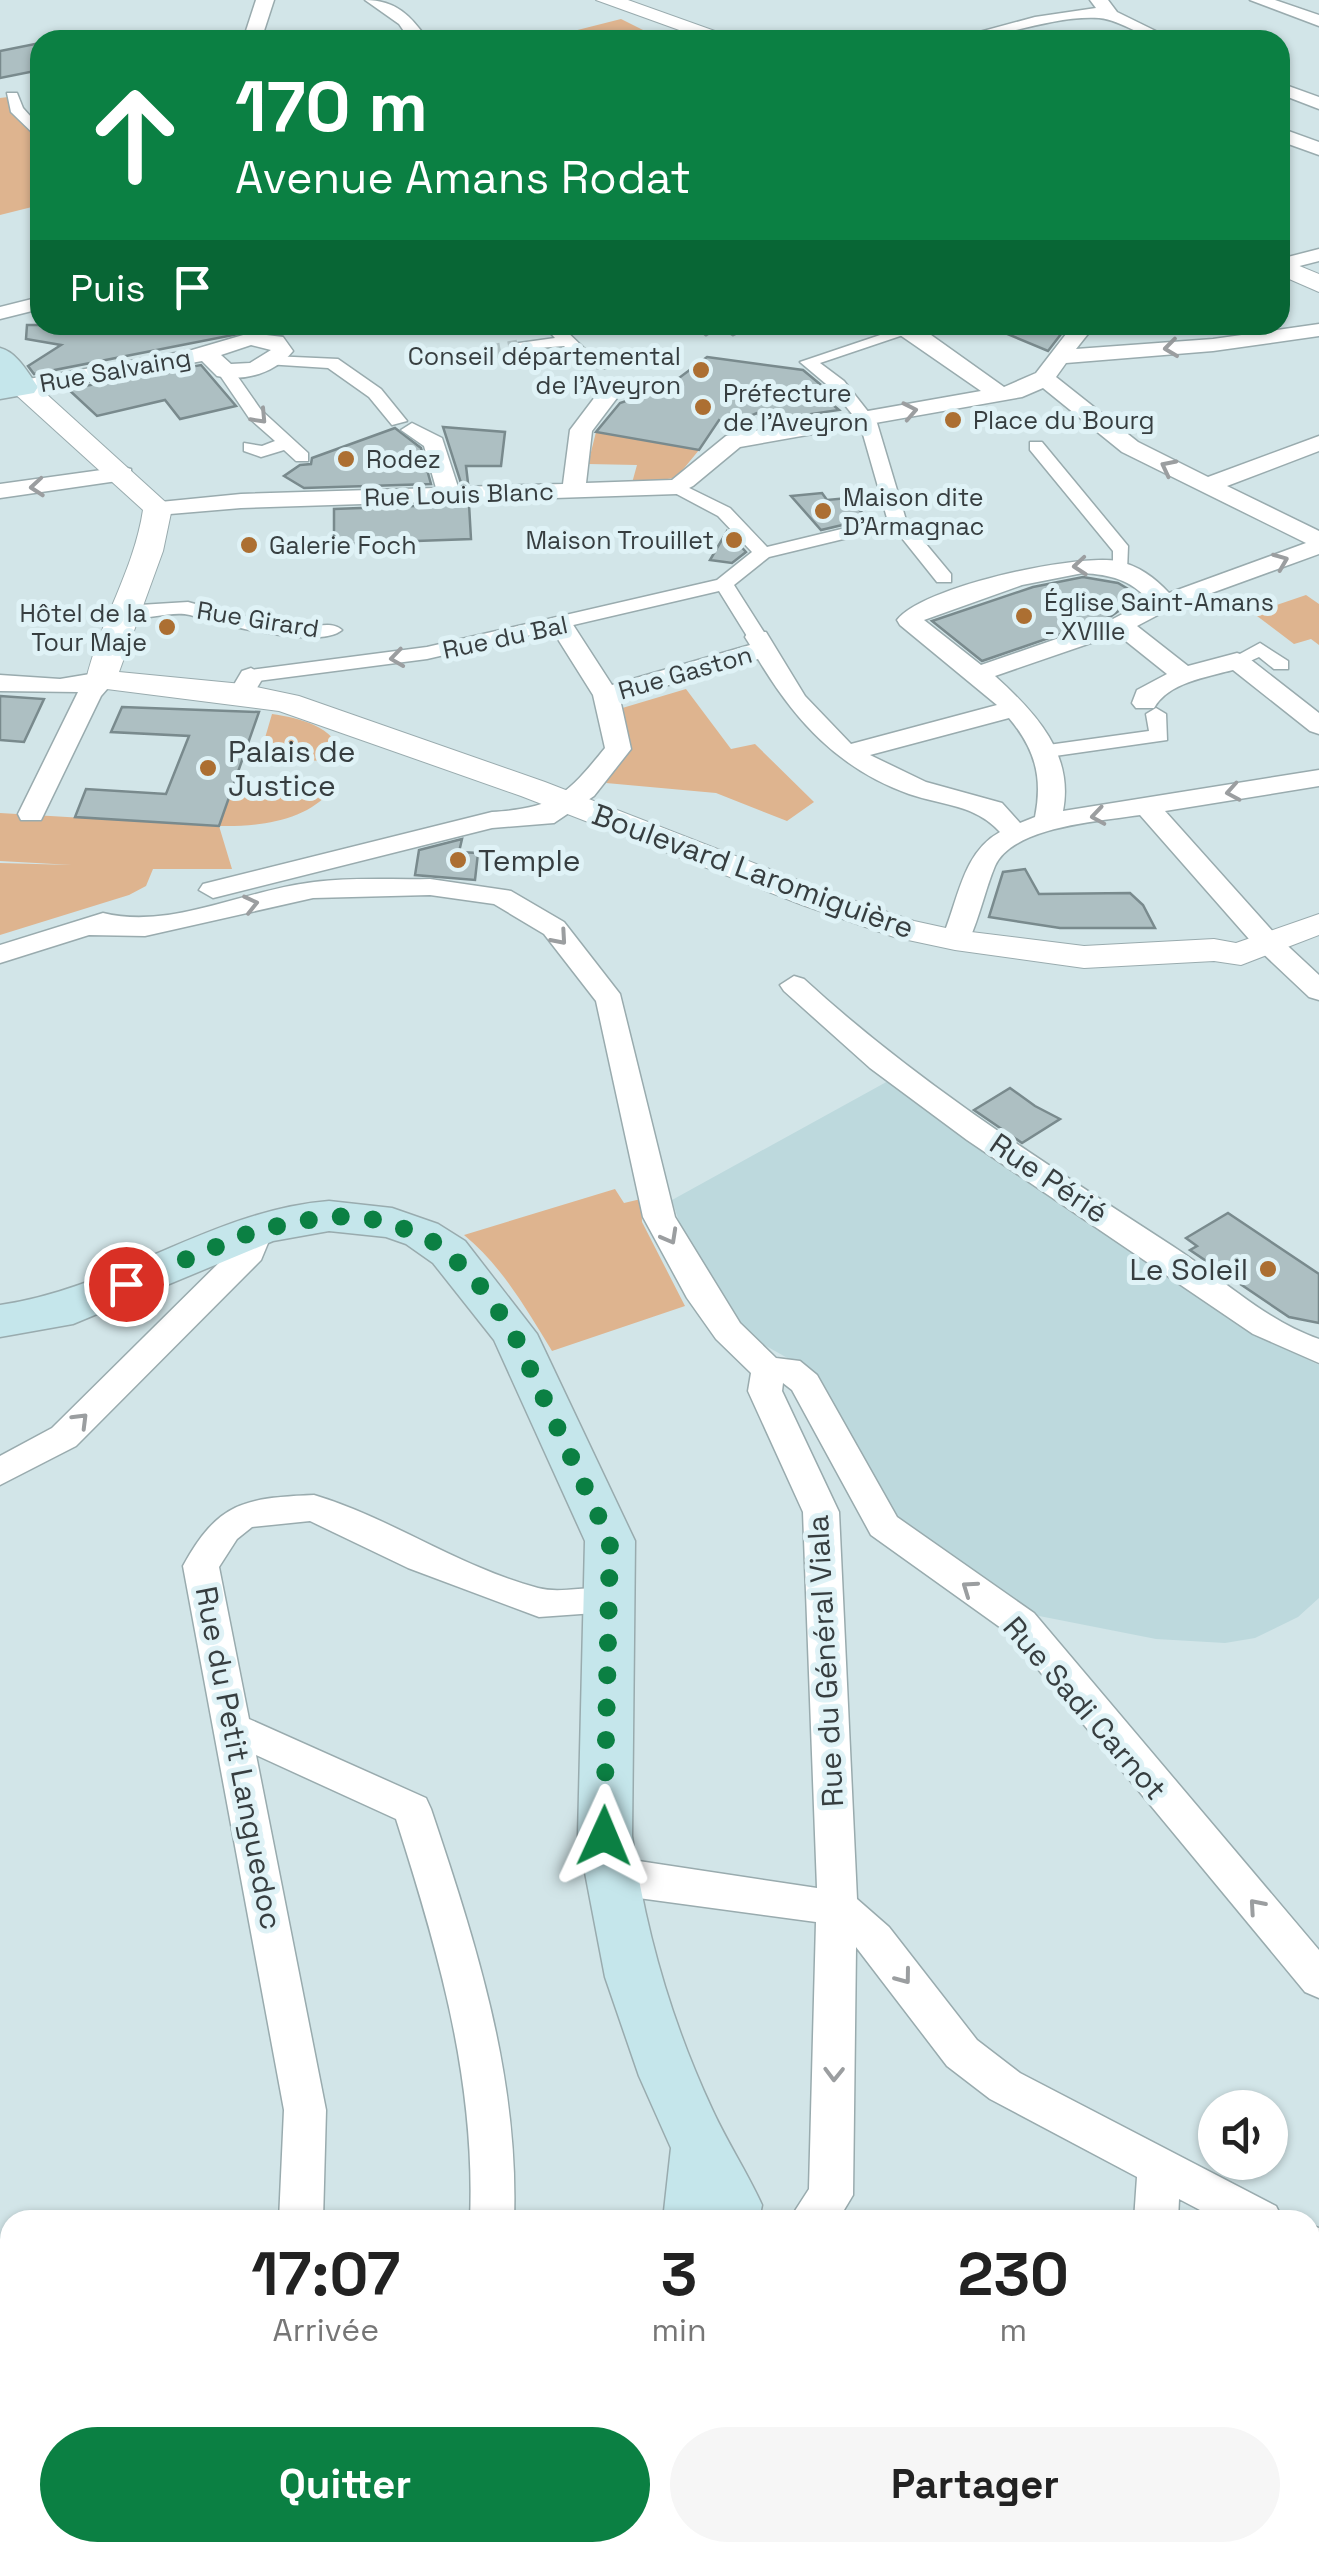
<!DOCTYPE html>
<html lang="fr">
<head>
<meta charset="utf-8">
<style>
  :root { --surface:#fff; --page:#f6f6f6; --text:#222; --muted:#767676; --accent:#0b8043 }
  body { margin:0; font-family:"Space Grotesk",sans-serif; background:var(--page); color:var(--text); height:100vh; display:flex; flex-direction:column; font-size:38px; white-space:nowrap }
  * { box-sizing:border-box; margin:0 }
  p { font-size:32px; color:var(--muted) }
  .icon { flex:none; width:55px; height:55px; fill:none; stroke:currentColor; stroke-width:2; stroke-linecap:round; stroke-linejoin:round }
  .map { position:relative; flex:1; overflow:hidden }
  .side { position:absolute; left:0px; top:2210px; width:1320px; height:352px; display:flex; flex-direction:column; background:var(--surface); border-radius:30px 30px 0 0; box-shadow:0 2px 8px #0004 }
  .side>* { flex:none }
  .banner { position:absolute; left:30px; top:30px; width:1260px; height:305px; border-radius:30px; box-shadow:0 2px 8px #0004; background:#0b8043; color:#fff; overflow:hidden }
  .controls { position:absolute; left:1198px; top:2090px; display:grid; gap:20px }
  .controls a { display:grid; place-items:center; width:90px; height:90px; border-radius:50%; background:var(--surface); box-shadow:0 2px 8px #0004; font-size:50px }
  .pin { position:absolute; display:grid; place-items:center; width:85px; height:85px; color:#fff; margin:-42px; border:5px solid #fff; border-radius:50%; box-shadow:0 2px 10px #0007 }
  .me { position:absolute; width:110px; margin:-55px; rotate:1deg; stroke-linejoin:round; filter:drop-shadow(0 0 8px #0008) }
  .turn { display:flex; align-items:center; gap:35px; height:210px; padding:0 40px; font-size:45px }
  .turn .icon { width:130px; height:130px; stroke-width:2.5 }
  .turn b { display:block; font-size:70px; line-height:85px }
  .then { display:flex; align-items:center; height:95px; padding:0 40px; background:#0003; gap:20px; font-size:38px }
  .eta { display:flex; justify-content:space-evenly; align-items:center; height:170px; text-align:center }
  .eta b { font-size:60px; font-weight:700; line-height:70px }
  .cta { display:flex; gap:20px; margin-top:auto; padding:20px 40px }
  .cta a { flex:1; height:115px; border-radius:60px; background:var(--accent); color:#fff; font-size:40px; font-weight:700; line-height:115px; text-align:center }
  .cta a+a { background:var(--page); color:var(--text) }
  .map>svg:first-child { display:block }
  .built { fill:#bdd9dd }
  .green { fill:#deb48f }
  .building { fill:#adbfc2; stroke:#798a8d; stroke-width:2.5 }
  .lines { fill:none; stroke-linecap:round; stroke-linejoin:round }
  .pedestrian-tunnel { stroke:#b3c4c6; stroke-width:15; stroke-dasharray:15 8; stroke-linecap:butt }
  .pedestrian-casing { stroke:#99abae; stroke-width:3 }
  .minor-casing { stroke:#99abae; stroke-width:3 }
  .tertiary-casing { stroke:#99abae; stroke-width:2 }
  .secondary-casing { stroke:#99abae; stroke-width:3 }
  .pedestrian { fill:#fff; fill-rule:evenodd }
  .minor { fill:#fff; fill-rule:evenodd }
  .tertiary { fill:#fff; fill-rule:evenodd }
  .secondary { fill:#c5e6eb; fill-rule:evenodd }
  .oneway { stroke:#9b9ea0 }
  .route { stroke:#0b8043; stroke-width:18; stroke-dasharray:0 32.4 }
  .poi-dot { fill:#ac6f32; stroke:#dff2f6; stroke-width:4 }
  .labels { text-anchor:middle; dominant-baseline:central; stroke-width:10; stroke-linejoin:round; paint-order:stroke }
  .far-poi-label { font-size:25px; fill:#373e40; stroke:#dff2f6; text-anchor:start }
  .far-street-label { font-size:25px; fill:#373e40; stroke:#dff2f6 }
  .poi-label { font-size:30px; fill:#373e40; stroke:#dff2f6; text-anchor:start }
  .street-label { font-size:30px; fill:#373e40; stroke:#dff2f6 }
</style>
</head>
<body>
<div class="map">
<svg width="1319" height="2562" viewBox="0 0 1319 2562">
  <rect width="100%" height="100%" fill="#d2e5e8"/>
  <polygon class="built" points="890,1080 1265,1339 1319,1365 1319,1598 1298,1617 1255,1638 1225,1643 1156,1639 1029,1614 900,1521 800,1365 748,1336 683,1234 672,1200"/>
  <g class="green">
    <polygon points="621,19 655,36 645,40 538,40"/>
    <polygon points="8,97 16,115 40,140 40,205 0,215 0,98"/>
    <polygon points="596,432 699,450 676,478 632,483 637,465 588,464"/>
    <polygon points="1306,595 1319,604 1319,645 1311,639 1294,644 1253,613"/>
    <polygon points="686,689 731,749 755,744 814,802 787,821 716,793 606,783 625,752 619,709"/>
    <path d="M272 714C299 718 335 726 342 756H324L322 761 266 758 260 755Z"/>
    <path d="M235 782 331 790C307 821 258 827 219 826L232 869H153L146 886 129 895 0 935V863L72 865 0 861V813L218 826Z"/>
    <path d="M615 1189 624 1203 641 1199 642 1222 685 1306 552 1351C527 1310 502 1266 464 1235Z"/>
  </g>
  <g class="building">
    <polygon points="40,43 40,70 0,78 0,51"/>
    <polygon points="27,325 258,325 259,330 34,374 28,366 61,345 26,339"/>
    <polygon points="986,325 1068,325 1048,351"/>
    <polygon points="707,357 803,370 826,389 818,392 839,410 764,421 757,413 729,425 719,420 699,450 596,432 620,403 667,387"/>
    <polygon points="201,365 236,406 180,419 165,400 97,416 68,389"/>
    <polygon points="443,427 505,432 501,466 466,466 468,483 461,483"/>
    <polygon points="395,428 421,448 431,484 304,488 284,476 300,465 311,464 312,458"/>
    <polygon points="822,493 827,500 848,498 868,519 821,530 791,496"/>
    <polygon points="469,504 471,539 334,544 334,509"/>
    <polygon points="727,531 746,552 732,563 710,560"/>
    <polygon points="1083,577 1118,583 1140,596 1110,617 982,661 932,621 1033,587"/>
    <polygon points="0,696 44,699 24,742 0,740"/>
    <polygon points="122,707 259,712 219,826 75,817 86,789 166,794 189,736 111,732"/>
    <polygon points="462,839 459,852 478,853 475,880 415,875 419,850"/>
    <polygon points="1025,869 1039,894 1130,893 1143,905 1155,928 1060,928 989,917 1003,872"/>
    <polygon points="1010,1088 1035,1106 1060,1119 1022,1143 974,1110"/>
    <polygon points="1228,1213 1319,1274 1319,1323 1289,1317 1190,1250 1197,1246 1186,1238"/>
  </g>
  <g class="lines">
    <polyline class="pedestrian-tunnel" points="486,353 518,347"/>
    <g class="pedestrian-casing">
      <g id="pedestrian">
        <polygon points="7,93 17,93 23,108 40,127 40,140 11,112"/>
        <polygon points="307,325 280,335 272,330 280,325"/>
        <path d="M543 325H560L588 352 613 365C598 376 576 358 564 346L512 350V344L555 338Z"/>
        <polygon points="694,325 710,325 714,330 706,335"/>
        <polygon points="753,325 733,335 725,330 731,325"/>
        <polygon points="901,328 915,331 820,363 844,381 877,423 906,520 951,574 951,582 937,582 893,527 769,557 734,585 767,637 757,643 750,641 719,591 427,659 251,682 241,676 251,670 427,647 717,580 752,552 718,516 671,491 668,487 677,482 730,508 767,547 887,518 860,424 832,389 800,362"/>
        <polygon points="272,356 338,359 381,389 407,421 392,425 369,397 328,368 266,364 264,361"/>
        <polygon points="219,367 231,367 261,410 308,453 308,461 296,461 284,450 261,457 244,451 244,443 262,446 275,441 249,418 217,371"/>
        <polygon points="1030,442 1042,442 1128,546 1127,571 1113,571 1113,551 1030,450"/>
        <path d="M188 602C227 613 265 622 305 626 319 627 332 621 342 630 318 650 220 624 190 615 167 609 132 627 114 612L123 606Z"/>
        <polygon points="1260,643 1288,661 1288,669 1274,669 1259,657 1237,667 1227,661"/>
        <polygon points="1156,708 1166,714 1167,740 1048,757 1038,751 1048,745 1149,731 1146,714"/>
      </g>
    </g>
    <g class="minor-casing">
      <g id="minor">
        <polygon points="256,0 274,0 261,40 243,40"/>
        <path d="M365 0C396 0 411 16 428 40H410L399 24Z"/>
        <path d="M1090 0H1108L1117 12 1174 40C1141 40 1123 20 1099 18 1050 15 1000 40 950 40L1035 17 1096 8Z"/>
        <polygon points="1250,0 1275,0 1319,15 1319,26"/>
        <polygon points="1280,83 1319,97 1319,109 1280,94"/>
        <polygon points="1280,128 1319,142 1319,155 1280,141"/>
        <polygon points="1319,249 1319,261 1280,271 1280,259"/>
        <polygon points="40,297 40,309 0,319 0,307"/>
        <path d="M1319 324V336L1213 351 1066 363 1056 377 1138 442 1208 477 1319 436V451L1227 486 1319 531V554L1173 607 1137 626 1188 666 1237 653 1246 656 1319 713V734L1310 731 1233 670C1206 677 1168 683 1154 708H1136L1132 703 1137 690 1167 674 1117 634 995 676C1036 713 1074 754 1063 811L1319 770V786L1165 811 1276 935 1319 975V1000L1309 997 1256 947 1140 815C1102 821 1013 826 995 866 985 890 980 916 969 940L965 946H945L941 940C958 904 961 853 1000 832 974 804 944 806 909 794 839 769 795 721 758 659L620 699 631 749 594 796 554 823 492 828 213 898 199 890 203 884 492 812C554 808 566 796 605 748L593 695 549 625 552 620H570L612 685 750 645 745 637 748 632H766L805 696 851 744 997 705 900 625 897 620C922 587 1074 554 1117 561 1139 566 1154 577 1169 593L1306 543 1122 452 1043 388 1022 397 740 447 693 486 677 494 241 508 158 515 150 513V503L241 494 436 488 424 446 401 430 412 423 442 438 458 487 563 484 570 430 601 389 609 387 620 394 592 431 586 483 672 480 726 436 981 391 900 335 895 325H917L1004 387 1036 373 1073 325H1095L1076 349 1213 339ZM1083 573C1111 575 1129 579 1149 600L1111 620 981 665 924 620 1022 585ZM1009 718C1035 749 1043 777 1035 817L1020 823 1002 803 926 782 870 755Z"/>
        <path d="M250 333 283 337 293 351C275 373 245 382 217 376L202 361 23 394 12 387 23 380 192 350ZM251 345 271 350 250 363 231 364 221 355Z"/>
        <polygon points="123,467 131,469 131,479 0,498 0,484"/>
        <polygon points="251,668 264,676 251,698 242,701 233,698 229,693 242,671"/>
        <polygon points="102,672 115,680 101,696 44,814 41,820 21,820 18,814 78,692 0,691 0,675 60,679"/>
        <path d="M430 879 511 891 564 922 620 994 675 1217 740 1323 776 1358 800 1361 817 1375 897 1517 1034 1613 1319 1950V1998L1305 1992 1008 1633 871 1535 792 1390 783 1383 782 1391 839 1512 857 1899 889 1927 977 2040 1020 2073 1276 2206 1283 2220H1219L1179 2199 1178 2220H1134L1137 2177 990 2099 947 2066 856 1947 853 2195 838 2220H789L809 2189 816 1922 594 1892 588 1880 594 1868 632 1860 817 1888 803 1512 748 1391 751 1373 716 1339 687 1298 643 1217 596 1001 544 934 494 904 430 895 313 898 145 936 89 935 0 963V945L103 913C172 930 243 890 314 882 352 877 392 880 430 879Z"/>
        <path d="M794 976 804 979C918 1084 1048 1165 1177 1249 1223 1279 1266 1321 1319 1339V1363L1253 1334 967 1140 870 1068 784 991 780 985Z"/>
        <polygon points="257,1220 268,1223 273,1231 261,1260 76,1446 0,1485 0,1456 52,1428 235,1247 246,1223"/>
        <path d="M314 1495C391 1518 459 1567 538 1588 565 1595 595 1582 623 1591L628 1601 623 1611 539 1617 408 1568 310 1521 252 1527 237 1539 219 1567 249 1719 426 1798 431 1809C476 1943 519 2077 514 2220H470C476 2081 438 1950 396 1819L256 1755 326 2110 323 2220H279L284 2110 183 1566C218 1502 244 1498 314 1495Z"/>
        <polygon points="1310,2225 1319,2228 1319,2270 1310,2267"/>
        <polygon points="0,2495 10,2497 10,2545 0,2543"/>
        <polygon points="136,2552 184,2552 180,2562 132,2562"/>
        <polygon points="1112,2552 1160,2552 1159,2562 1111,2562"/>
      </g>
    </g>
    <g class="tertiary-casing">
      <g id="tertiary">
        <polygon points="596,0 628,0 740,40 707,40"/>
        <polygon points="1280,258 1319,274 1319,292 1280,275"/>
        <path d="M23 379 32 381 172 508 163 551 119 672 242 684 299 696 545 782 826 891 914 921 955 930 1084 946 1214 939 1236 943 1319 914V935L1241 965 1214 961 1084 968 955 950 894 937 802 905 521 796 279 711 91 687 86 680C100 621 134 570 143 510L14 393 10 387Z"/>
      </g>
    </g>
    <g class="secondary-casing">
      <g id="secondary">
        <path d="M0 348C17 352 28 373 38 387L34 393 0 399Z"/>
        <path d="M329 1201 392 1208 438 1224 465 1241 537 1334 635 1541 632 1836C645 1931 672 2023 712 2109 727 2142 747 2172 762 2205L759 2220H663L671 2148 639 2076 605 1977 578 1836 585 1541 494 1340 433 1263 406 1244 386 1237 329 1231 273 1241 73 1324 0 1337V1305C115 1289 213 1210 329 1201Z"/>
        <polygon points="574,2552 640,2552 636,2562 570,2562"/>
        <polygon points="755,2552 821,2552 822,2562 756,2562"/>
      </g>
    </g>
    <use href="#pedestrian" class="pedestrian"/>
    <use href="#minor" class="minor"/>
    <use href="#tertiary" class="tertiary"/>
    <use href="#secondary" class="secondary"/>
  </g>
  <defs><path id="oneway-chevron" d="M-2-3.5L2.5 0L-2 3.5" fill="none" stroke-width="1.6" stroke-linecap="round" stroke-linejoin="round" transform="scale(2.5)"/></defs>
  <g class="oneway">
    <use href="#oneway-chevron" transform="translate(1171 348) rotate(173)"/>
    <use href="#oneway-chevron" transform="translate(910 411) rotate(-11)"/>
    <use href="#oneway-chevron" transform="translate(260 417) rotate(47)"/>
    <use href="#oneway-chevron" transform="translate(1168 467) rotate(-153)"/>
    <use href="#oneway-chevron" transform="translate(37 487) rotate(175)"/>
    <use href="#oneway-chevron" transform="translate(1281 561) rotate(-22)"/>
    <use href="#oneway-chevron" transform="translate(1080 566) rotate(175)"/>
    <use href="#oneway-chevron" transform="translate(397 658) rotate(172)"/>
    <use href="#oneway-chevron" transform="translate(1233 792) rotate(170)"/>
    <use href="#oneway-chevron" transform="translate(1098 816) rotate(171)"/>
    <use href="#oneway-chevron" transform="translate(251 904) rotate(-13)"/>
    <use href="#oneway-chevron" transform="translate(560 938) rotate(49)"/>
    <use href="#oneway-chevron" transform="translate(670 1237) rotate(61)"/>
    <use href="#oneway-chevron" transform="translate(81 1420) rotate(-45)"/>
    <use href="#oneway-chevron" transform="translate(969 1588) rotate(-145)"/>
    <use href="#oneway-chevron" transform="translate(1256 1906) rotate(-131)"/>
    <use href="#oneway-chevron" transform="translate(904 1977) rotate(53)"/>
    <use href="#oneway-chevron" transform="translate(834 2074) rotate(91)"/>
  </g>
  <g class="lines">
    <polyline class="route" points="126,1284 257,1230 330,1216 368,1218 422,1234 448,1252 484,1290 514,1334 610,1541 604,1836"/>
  </g>
  <g class="poi-dot">
    <circle cx="701" cy="370" r="10"/>
    <circle cx="703" cy="407" r="10"/>
    <circle cx="953" cy="420" r="10"/>
    <circle cx="346" cy="459" r="10"/>
    <circle cx="823" cy="511" r="10"/>
    <circle cx="734" cy="540" r="10"/>
    <circle cx="249" cy="545" r="10"/>
    <circle cx="1024" cy="616" r="10"/>
    <circle cx="167" cy="627" r="10"/>
    <circle cx="208" cy="768" r="10"/>
    <circle cx="458" cy="860" r="10"/>
    <circle cx="1268" cy="1269" r="10"/>
  </g>
  <g class="labels">
    <g class="far-poi-label">
      <text x="681" y="356" text-anchor="end">Conseil départemental<tspan x="681" dy="29">de l'Aveyron</tspan></text>
      <text x="723" y="393">Préfecture<tspan x="723" dy="29">de l'Aveyron</tspan></text>
      <text x="973" y="420">Place du Bourg</text>
      <text x="366" y="459">Rodez</text>
      <text x="843" y="497">Maison dite<tspan x="843" dy="29">D'Armagnac</tspan></text>
      <text x="714" y="540" text-anchor="end">Maison Trouillet</text>
      <text x="269" y="545">Galerie Foch</text>
      <text x="1044" y="602">Église Saint-Amans<tspan x="1044" dy="29">- XVIIIe</tspan></text>
      <text x="147" y="613" text-anchor="end">Hôtel de la<tspan x="147" dy="29">Tour Maje</tspan></text>
    </g>
    <g class="far-street-label">
      <text transform="translate(115 370) rotate(-10)">Rue Salvaing</text>
      <text transform="translate(459 494) rotate(-2)">Rue Louis Blanc</text>
      <text transform="translate(258 619) rotate(9)">Rue Girard</text>
      <text transform="translate(505 637) rotate(-12)">Rue du Bal</text>
      <text transform="translate(685 672) rotate(-16)">Rue Gaston</text>
    </g>
    <g class="poi-label">
      <text x="228" y="751">Palais de<tspan x="228" dy="34">Justice</tspan></text>
      <text x="478" y="860">Temple</text>
      <text x="1248" y="1269" text-anchor="end">Le Soleil</text>
    </g>
    <g class="street-label">
      <text transform="translate(753 871) rotate(20)">Boulevard Laromiguière</text>
      <text transform="translate(1049 1178) rotate(34)">Rue Périé</text>
      <text transform="translate(825 1661) rotate(-93)">Rue du Général Viala</text>
      <text transform="translate(1085 1708) rotate(49)">Rue Sadi Carnot</text>
      <text transform="translate(239 1758) rotate(79)">Rue du Petit Languedoc</text>
    </g>
  </g>
</svg>
<div class="controls">
<a><svg class="icon" aria-label="sound" viewBox="0 0 24 24"><path d="M4 9h4l5-4v14l-5-4H4zM17 9q2 3 0 6"/></svg></a>
</div>
<div class="pin" style="left:126px;top:1284px;background:#d93025"><svg class="icon" aria-label="arrive" viewBox="0 0 24 24"><path d="M6 21V4h12l-3 4 3 4H6"/></svg></div>
<svg class="me" style="left:604px;top:1836px" viewBox="-20 -20 40 40"><path d="M0-17L14 15 0 8-14 15z" fill="#0b8043" stroke="#fff" stroke-width="4"/></svg>
<div class="banner">
<div class="turn"><svg class="icon" aria-label="ahead" viewBox="0 0 24 24"><path d="M12 20V5M6 11l6-6 6 6"/></svg><div><b>170 m</b>Avenue Amans Rodat</div></div>
<div class="then">Puis<svg class="icon" aria-label="arrive" viewBox="0 0 24 24"><path d="M6 21V4h12l-3 4 3 4H6"/></svg></div>
</div>
<section class="side">
<div class="eta">
<div><b>17:07</b><p>Arrivée</p></div>
<div><b>3</b><p>min</p></div>
<div><b>230</b><p>m</p></div>
</div>
<div class="cta"><a>Quitter</a><a>Partager</a></div>
</section>
</div>
</body>
</html>
